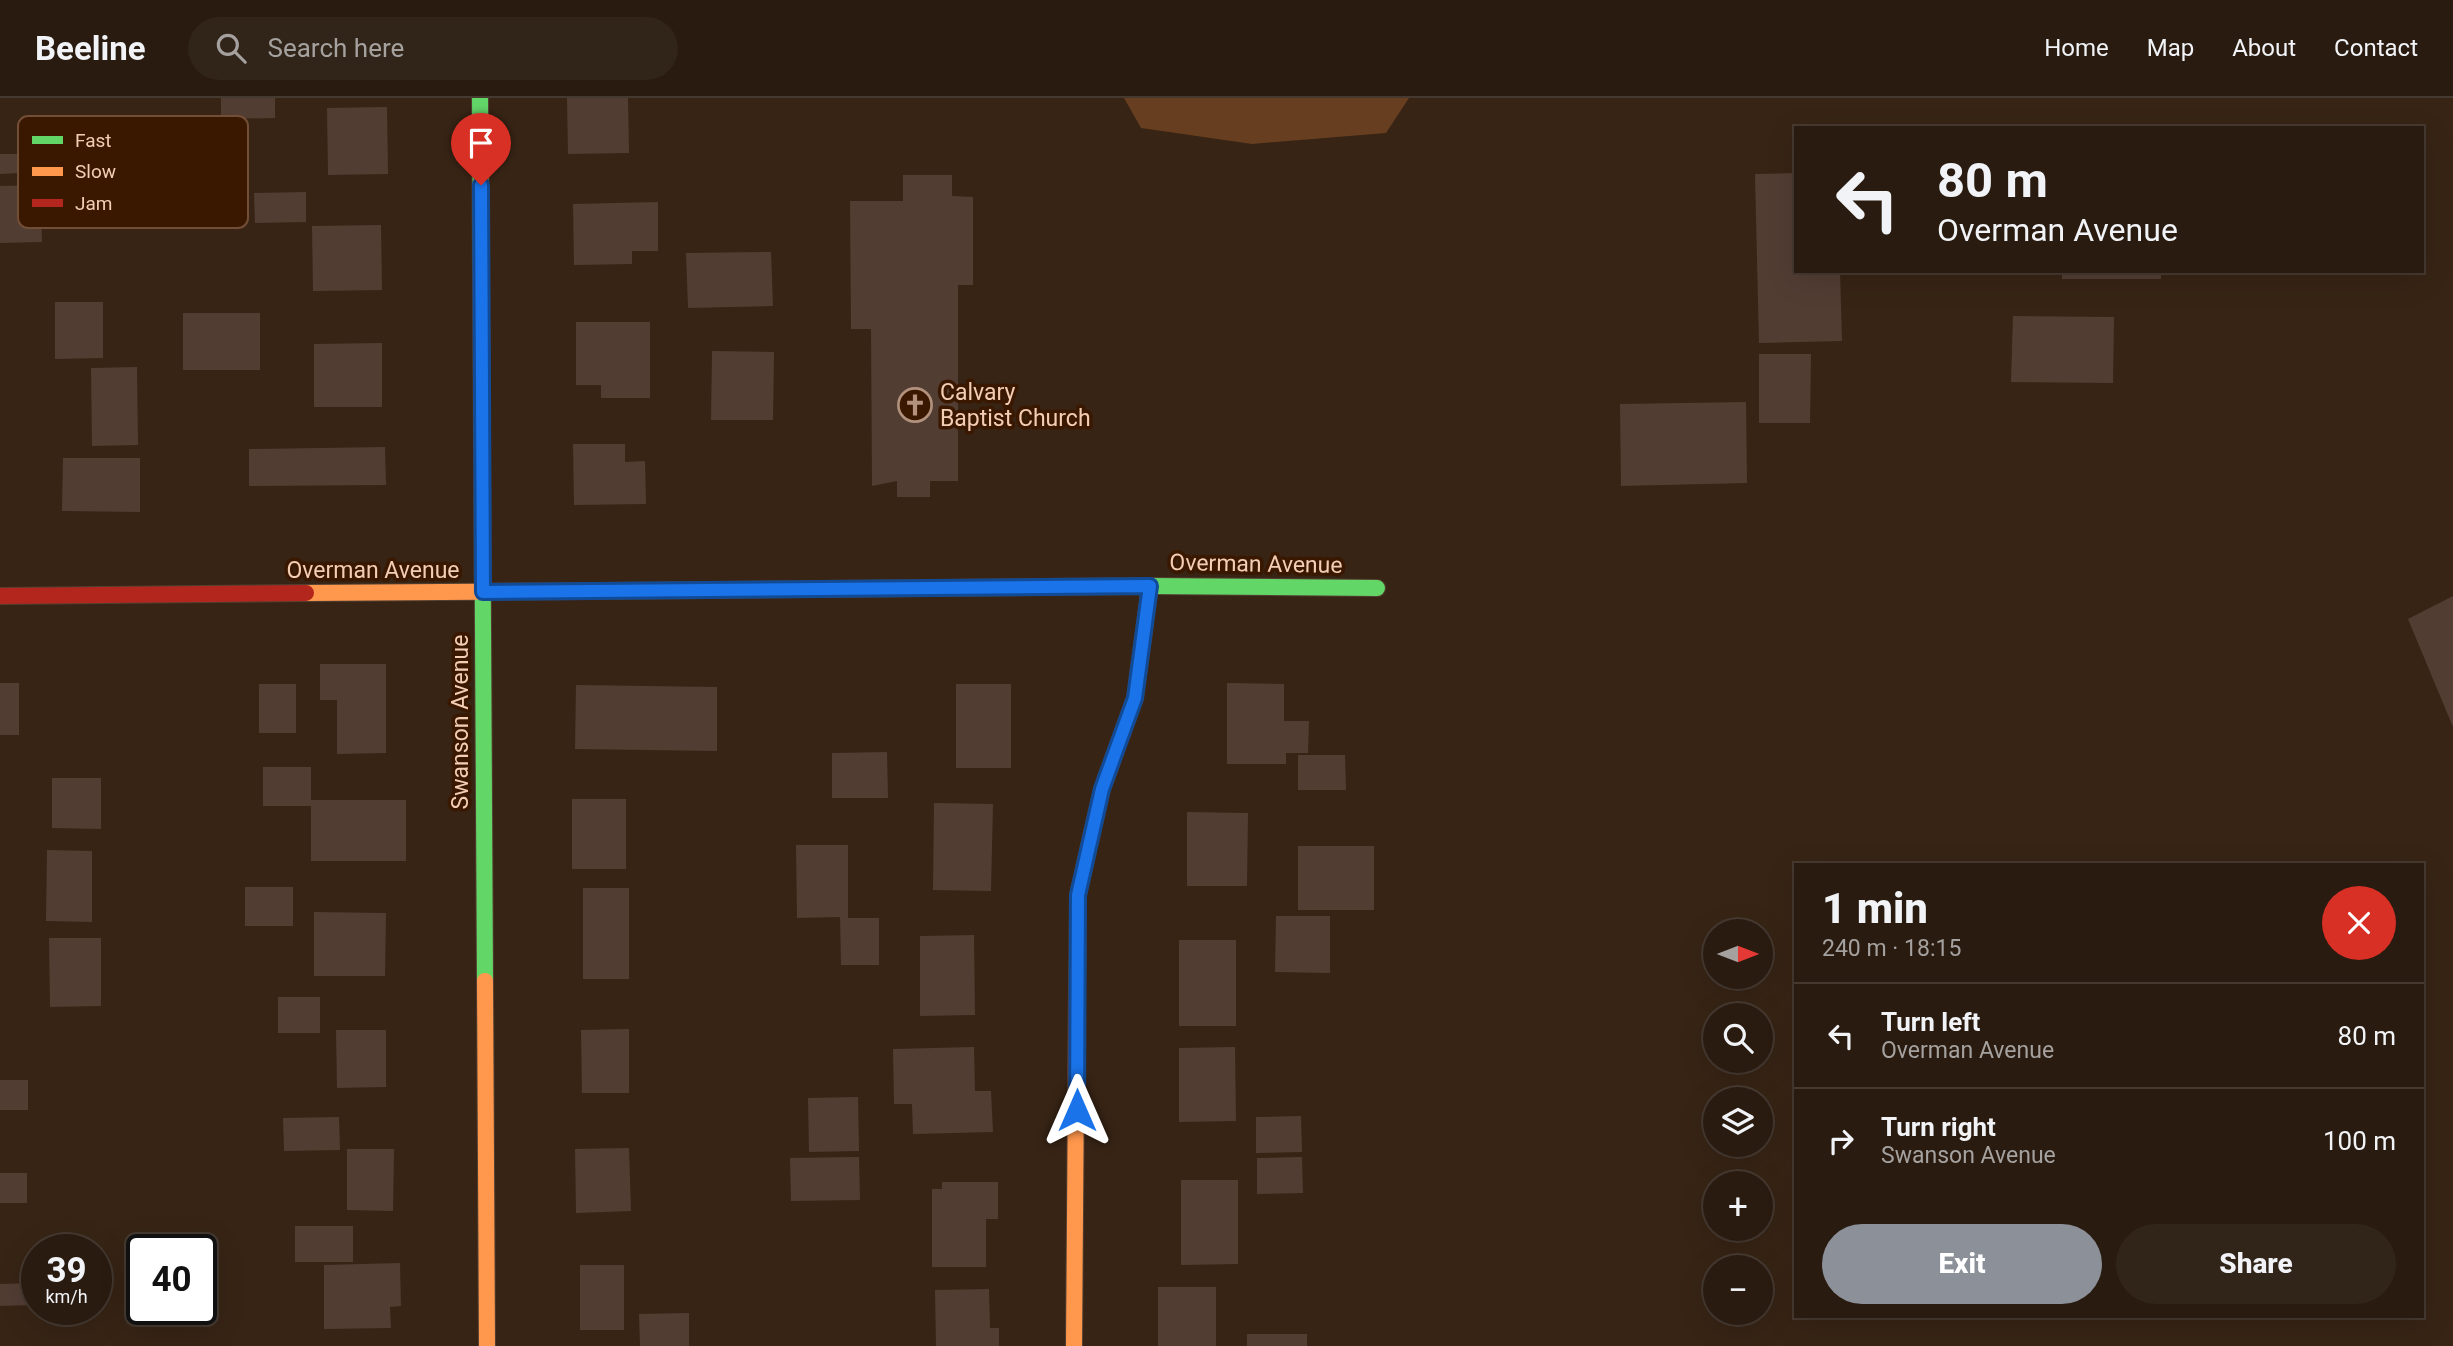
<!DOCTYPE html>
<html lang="en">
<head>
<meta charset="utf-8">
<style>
  :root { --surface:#291b10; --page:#312419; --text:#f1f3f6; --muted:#a5a19f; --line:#453930; --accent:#8c9099 }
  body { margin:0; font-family:Roboto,sans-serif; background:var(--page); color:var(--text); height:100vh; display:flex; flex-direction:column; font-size:26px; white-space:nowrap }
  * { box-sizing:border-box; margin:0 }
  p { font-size:23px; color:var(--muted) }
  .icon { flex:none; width:38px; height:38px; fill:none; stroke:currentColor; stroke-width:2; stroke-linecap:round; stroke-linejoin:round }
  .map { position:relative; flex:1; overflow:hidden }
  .drawer { position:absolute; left:1794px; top:765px; width:630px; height:455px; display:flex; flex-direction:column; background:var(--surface); border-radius:0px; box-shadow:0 7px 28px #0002,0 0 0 2px var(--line) }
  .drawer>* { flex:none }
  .hud { position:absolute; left:1794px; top:28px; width:630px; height:147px; border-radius:0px; box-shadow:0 7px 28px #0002,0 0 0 2px var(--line); background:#291b10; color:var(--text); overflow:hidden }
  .needle { width:46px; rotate:90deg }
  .controls { position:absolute; left:1703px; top:821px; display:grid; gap:14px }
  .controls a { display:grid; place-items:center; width:70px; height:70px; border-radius:50%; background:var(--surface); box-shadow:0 7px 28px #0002,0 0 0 2px var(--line); font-size:35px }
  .speed { position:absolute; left:21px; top:1136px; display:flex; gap:14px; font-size:35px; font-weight:700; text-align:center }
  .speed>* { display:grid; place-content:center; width:91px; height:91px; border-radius:50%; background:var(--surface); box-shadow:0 7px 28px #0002,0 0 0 2px var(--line); line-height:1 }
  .speed small { font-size:18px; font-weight:400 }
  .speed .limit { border:4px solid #111; border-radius:10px; background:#fff; color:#111 }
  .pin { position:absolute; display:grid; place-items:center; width:60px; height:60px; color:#fff; margin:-72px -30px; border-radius:50% 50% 50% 0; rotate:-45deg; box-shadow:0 0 7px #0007 }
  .pin .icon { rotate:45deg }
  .me { position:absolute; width:77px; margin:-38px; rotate:0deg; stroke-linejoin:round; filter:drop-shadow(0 0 5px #0008) }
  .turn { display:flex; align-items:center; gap:24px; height:147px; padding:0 28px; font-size:32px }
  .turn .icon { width:91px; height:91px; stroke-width:2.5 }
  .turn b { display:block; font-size:49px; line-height:60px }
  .round { display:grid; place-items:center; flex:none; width:74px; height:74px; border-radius:37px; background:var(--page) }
  .overview { display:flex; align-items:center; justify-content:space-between; height:119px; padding:0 28px }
  h1 { font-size:42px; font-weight:800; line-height:52px }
  .button { display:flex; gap:14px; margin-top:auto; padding:14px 28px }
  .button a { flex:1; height:80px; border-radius:42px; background:var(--accent); color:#fff; font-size:28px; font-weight:800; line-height:80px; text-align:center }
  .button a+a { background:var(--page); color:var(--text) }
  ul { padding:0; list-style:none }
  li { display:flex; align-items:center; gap:21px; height:105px; padding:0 28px; border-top:2px solid var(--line) }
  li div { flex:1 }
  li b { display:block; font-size:26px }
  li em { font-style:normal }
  header { display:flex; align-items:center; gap:42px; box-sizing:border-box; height:98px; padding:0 35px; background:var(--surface); border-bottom:2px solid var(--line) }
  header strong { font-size:33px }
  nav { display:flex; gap:38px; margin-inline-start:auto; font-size:24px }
  .search { width:490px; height:63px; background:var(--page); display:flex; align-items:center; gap:18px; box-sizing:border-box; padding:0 24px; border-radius:38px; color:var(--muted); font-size:26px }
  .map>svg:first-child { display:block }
  .green { fill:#673e1f }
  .building { fill:#523d33 }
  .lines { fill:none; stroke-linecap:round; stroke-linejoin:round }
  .fast-casing { stroke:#534031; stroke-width:18 }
  .slow-casing { stroke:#534031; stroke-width:18 }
  .jam-casing { stroke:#534031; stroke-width:18 }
  .fast { stroke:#63d668; stroke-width:16 }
  .slow { stroke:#ff974d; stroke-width:16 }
  .jam { stroke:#b3261e; stroke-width:16 }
  .route-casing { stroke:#114b97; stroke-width:18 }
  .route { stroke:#1a73e8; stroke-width:12 }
  .labels { text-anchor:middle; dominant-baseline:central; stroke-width:7; stroke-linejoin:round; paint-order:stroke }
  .poi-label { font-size:23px; fill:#f4cdb5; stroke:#3a1800; text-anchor:start }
  .street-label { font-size:23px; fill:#f4cdb5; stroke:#3a1800 }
  .key { fill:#3a1800; stroke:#724e36; stroke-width:2 }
  .key-label { font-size:19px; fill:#f4cdb5 }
</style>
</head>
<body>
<header>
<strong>Beeline</strong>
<div class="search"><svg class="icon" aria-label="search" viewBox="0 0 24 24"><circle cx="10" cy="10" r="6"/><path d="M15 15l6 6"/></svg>Search here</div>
<nav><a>Home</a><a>Map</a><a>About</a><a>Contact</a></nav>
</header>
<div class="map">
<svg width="2453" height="1248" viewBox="0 0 2453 1248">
  <rect width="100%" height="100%" fill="#372415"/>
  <polygon class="green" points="1124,0 1409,0 1386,35 1252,46 1141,30"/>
  <g class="building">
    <polygon points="221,0 275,0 275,20 221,21"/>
    <polygon points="567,0 628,0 629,55 568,56"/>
    <polygon points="387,9 388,76 328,77 327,10"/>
    <polygon points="0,56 21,56 21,75 0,76"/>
    <polygon points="1796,75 1796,173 1840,173 1842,243 1759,245 1755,76"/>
    <polygon points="903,77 952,77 952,98 973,99 973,187 958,187 958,383 930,383 930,399 897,399 897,383 872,388 871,231 851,231 850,103 903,103"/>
    <polygon points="40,87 42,144 0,145 0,88"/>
    <polygon points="306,94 306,124 255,125 254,95"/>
    <polygon points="658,104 658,153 632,153 632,166 574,167 573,106"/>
    <polygon points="381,127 382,192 313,193 312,128"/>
    <polygon points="771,154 773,208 688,210 686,155"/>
    <rect x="2062" y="173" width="99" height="8"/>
    <polygon points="55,204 103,204 103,260 55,261"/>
    <rect x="183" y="215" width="77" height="57"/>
    <polygon points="2013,218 2114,219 2113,285 2011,284"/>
    <polygon points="576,224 650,224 650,300 601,300 601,287 576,287"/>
    <polygon points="382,245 382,309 314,309 314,246"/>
    <polygon points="712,253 774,254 773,322 711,322"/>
    <polygon points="1759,256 1811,256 1810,325 1759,325"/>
    <polygon points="137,269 138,347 92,348 91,270"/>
    <polygon points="1746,304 1747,385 1621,388 1620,306"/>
    <polygon points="573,346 625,346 625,364 645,363 646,406 574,407"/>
    <polygon points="385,349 386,387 249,388 249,351"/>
    <polygon points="63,360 140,360 140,414 62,413"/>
    <polygon points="2453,498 2453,629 2408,521"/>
    <polygon points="320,566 386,566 386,655 337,656 337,602 320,602"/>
    <rect x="0" y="585" width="19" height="52"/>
    <polygon points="1227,585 1284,586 1284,623 1309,623 1308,655 1286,655 1286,666 1227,666"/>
    <rect x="259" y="586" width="37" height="49"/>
    <rect x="956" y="586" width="55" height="84"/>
    <polygon points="576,587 717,589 717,653 575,651"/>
    <polygon points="887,654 888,700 832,700 832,655"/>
    <polygon points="1298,657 1345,657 1346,692 1298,692"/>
    <polygon points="263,669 311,669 311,702 406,702 406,763 311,763 311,708 263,708"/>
    <polygon points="52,680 101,680 101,731 52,730"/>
    <rect x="572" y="701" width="54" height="70"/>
    <polygon points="934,705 993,706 991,793 933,792"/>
    <polygon points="1187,714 1248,715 1247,788 1187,788"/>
    <polygon points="796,747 848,747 848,820 879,820 879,867 841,867 840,819 797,820"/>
    <rect x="1298" y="748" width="76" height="64"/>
    <polygon points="47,752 92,753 92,824 46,823"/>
    <rect x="245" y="789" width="48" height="39"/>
    <rect x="583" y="790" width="46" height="91"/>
    <polygon points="314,814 386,815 385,878 314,878"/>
    <polygon points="1276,818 1330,818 1330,875 1275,874"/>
    <polygon points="974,837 975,917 920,918 920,838"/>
    <polygon points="49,840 101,840 101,908 50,909"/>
    <rect x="1179" y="842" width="57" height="86"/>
    <rect x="278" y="899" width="42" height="36"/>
    <polygon points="629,931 629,995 582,995 581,932"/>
    <polygon points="336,932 386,932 386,989 337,990"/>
    <polygon points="974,949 975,993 991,993 993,1034 913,1036 912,1006 894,1006 893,951"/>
    <polygon points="1235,949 1236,1023 1179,1024 1179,950"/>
    <rect x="0" y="982" width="28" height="30"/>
    <polygon points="858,999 859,1053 809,1054 808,1000"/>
    <polygon points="1301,1018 1302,1054 1256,1055 1256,1019"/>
    <polygon points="339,1019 340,1052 284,1053 283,1020"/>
    <polygon points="629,1050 631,1113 576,1115 575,1051"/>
    <polygon points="347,1051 394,1051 393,1113 347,1112"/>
    <polygon points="859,1059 860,1102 791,1103 790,1060"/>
    <polygon points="1302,1059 1303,1095 1257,1096 1257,1060"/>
    <rect x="0" y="1075" width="27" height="30"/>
    <polygon points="1181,1082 1238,1082 1238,1166 1181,1167"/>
    <polygon points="942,1084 998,1084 998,1121 986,1121 986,1169 932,1169 932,1091 942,1091"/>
    <rect x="295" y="1128" width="58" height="36"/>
    <polygon points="400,1165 401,1208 390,1209 391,1230 324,1231 324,1167"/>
    <rect x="580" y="1167" width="44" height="65"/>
    <polygon points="36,1185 36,1207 0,1208 0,1186"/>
    <rect x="1158" y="1189" width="58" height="59"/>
    <polygon points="989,1191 990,1230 999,1230 999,1248 936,1248 935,1192"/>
    <polygon points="689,1215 689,1248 640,1248 639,1216"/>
    <rect x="1247" y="1236" width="60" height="12"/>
  </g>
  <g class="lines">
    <g class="fast-casing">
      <g id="fast">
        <polyline points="480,0 485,883"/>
        <polyline points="598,493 1150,488 1377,490"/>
        <polyline points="1091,739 1102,691 1135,600 1150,488"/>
      </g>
    </g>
    <g class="slow-casing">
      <g id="slow">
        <polyline points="306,495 598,493"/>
        <polyline points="485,883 487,1248"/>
        <polyline points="1074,1248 1076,987"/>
      </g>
    </g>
    <g class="jam-casing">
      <g id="jam">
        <polyline points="0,498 306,495"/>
        <polyline points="1076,987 1078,797 1091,739"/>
      </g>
    </g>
    <use href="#fast" class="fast"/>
    <use href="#slow" class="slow"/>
    <use href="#jam" class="jam"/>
  </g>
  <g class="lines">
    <g class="route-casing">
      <polyline id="route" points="481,87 483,494 1150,488 1135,600 1102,691 1078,797 1077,1012"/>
    </g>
    <use href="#route" class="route"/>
  </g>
  <defs>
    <g id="church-ring" transform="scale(1.75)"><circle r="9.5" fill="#3a1800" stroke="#b2927d" stroke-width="1.5"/><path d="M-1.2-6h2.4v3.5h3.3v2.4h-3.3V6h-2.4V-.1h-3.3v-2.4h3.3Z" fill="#b2927d"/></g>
  </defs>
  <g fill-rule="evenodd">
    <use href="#church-ring" x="915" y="307"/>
  </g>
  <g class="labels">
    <g class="poi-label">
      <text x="940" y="294">Calvary<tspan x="940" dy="26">Baptist Church</tspan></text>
    </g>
    <g class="street-label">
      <text transform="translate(1256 466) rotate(1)">Overman Avenue</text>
      <text x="373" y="472">Overman Avenue</text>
      <text transform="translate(460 624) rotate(-90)">Swanson Avenue</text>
    </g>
  </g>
  <rect x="18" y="18" width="230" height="112" rx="10" class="key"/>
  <rect x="32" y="38" width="31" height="8" fill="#63d668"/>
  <rect x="32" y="69" width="31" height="9" fill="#ff974d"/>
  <rect x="32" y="101" width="31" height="8" fill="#b3261e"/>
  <g class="key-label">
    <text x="75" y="49">Fast</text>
    <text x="75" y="80">Slow</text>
    <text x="75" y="112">Jam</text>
  </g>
</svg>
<div class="controls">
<a><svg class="needle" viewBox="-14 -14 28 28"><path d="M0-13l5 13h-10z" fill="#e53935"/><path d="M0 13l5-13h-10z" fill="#a5a19f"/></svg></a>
<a><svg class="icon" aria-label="search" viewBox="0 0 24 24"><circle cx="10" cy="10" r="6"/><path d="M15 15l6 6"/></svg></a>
<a><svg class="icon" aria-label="layers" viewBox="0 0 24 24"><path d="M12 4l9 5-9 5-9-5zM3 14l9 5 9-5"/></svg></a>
<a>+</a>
<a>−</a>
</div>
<div class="speed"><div>39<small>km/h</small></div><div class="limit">40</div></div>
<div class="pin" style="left:481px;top:87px;background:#d93025"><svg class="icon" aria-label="arrive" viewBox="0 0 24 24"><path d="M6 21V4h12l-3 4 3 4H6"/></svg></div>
<svg class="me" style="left:1077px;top:1012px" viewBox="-20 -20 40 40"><path d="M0-17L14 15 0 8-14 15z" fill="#1a73e8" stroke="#fff" stroke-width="4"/></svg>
<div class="hud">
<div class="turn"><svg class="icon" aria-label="left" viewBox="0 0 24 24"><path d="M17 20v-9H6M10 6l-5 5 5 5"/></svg><div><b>80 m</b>Overman Avenue</div></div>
</div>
<section class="drawer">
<div class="overview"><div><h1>1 min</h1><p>240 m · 18:15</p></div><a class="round" style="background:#d93025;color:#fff"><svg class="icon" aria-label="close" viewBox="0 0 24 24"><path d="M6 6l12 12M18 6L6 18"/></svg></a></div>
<ul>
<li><svg class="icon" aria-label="left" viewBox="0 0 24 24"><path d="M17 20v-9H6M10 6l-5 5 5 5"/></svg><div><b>Turn left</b><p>Overman Avenue</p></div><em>80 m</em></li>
<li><svg class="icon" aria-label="right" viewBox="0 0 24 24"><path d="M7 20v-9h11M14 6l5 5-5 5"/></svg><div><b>Turn right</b><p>Swanson Avenue</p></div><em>100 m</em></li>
</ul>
<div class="button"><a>Exit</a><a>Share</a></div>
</section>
</div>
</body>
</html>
